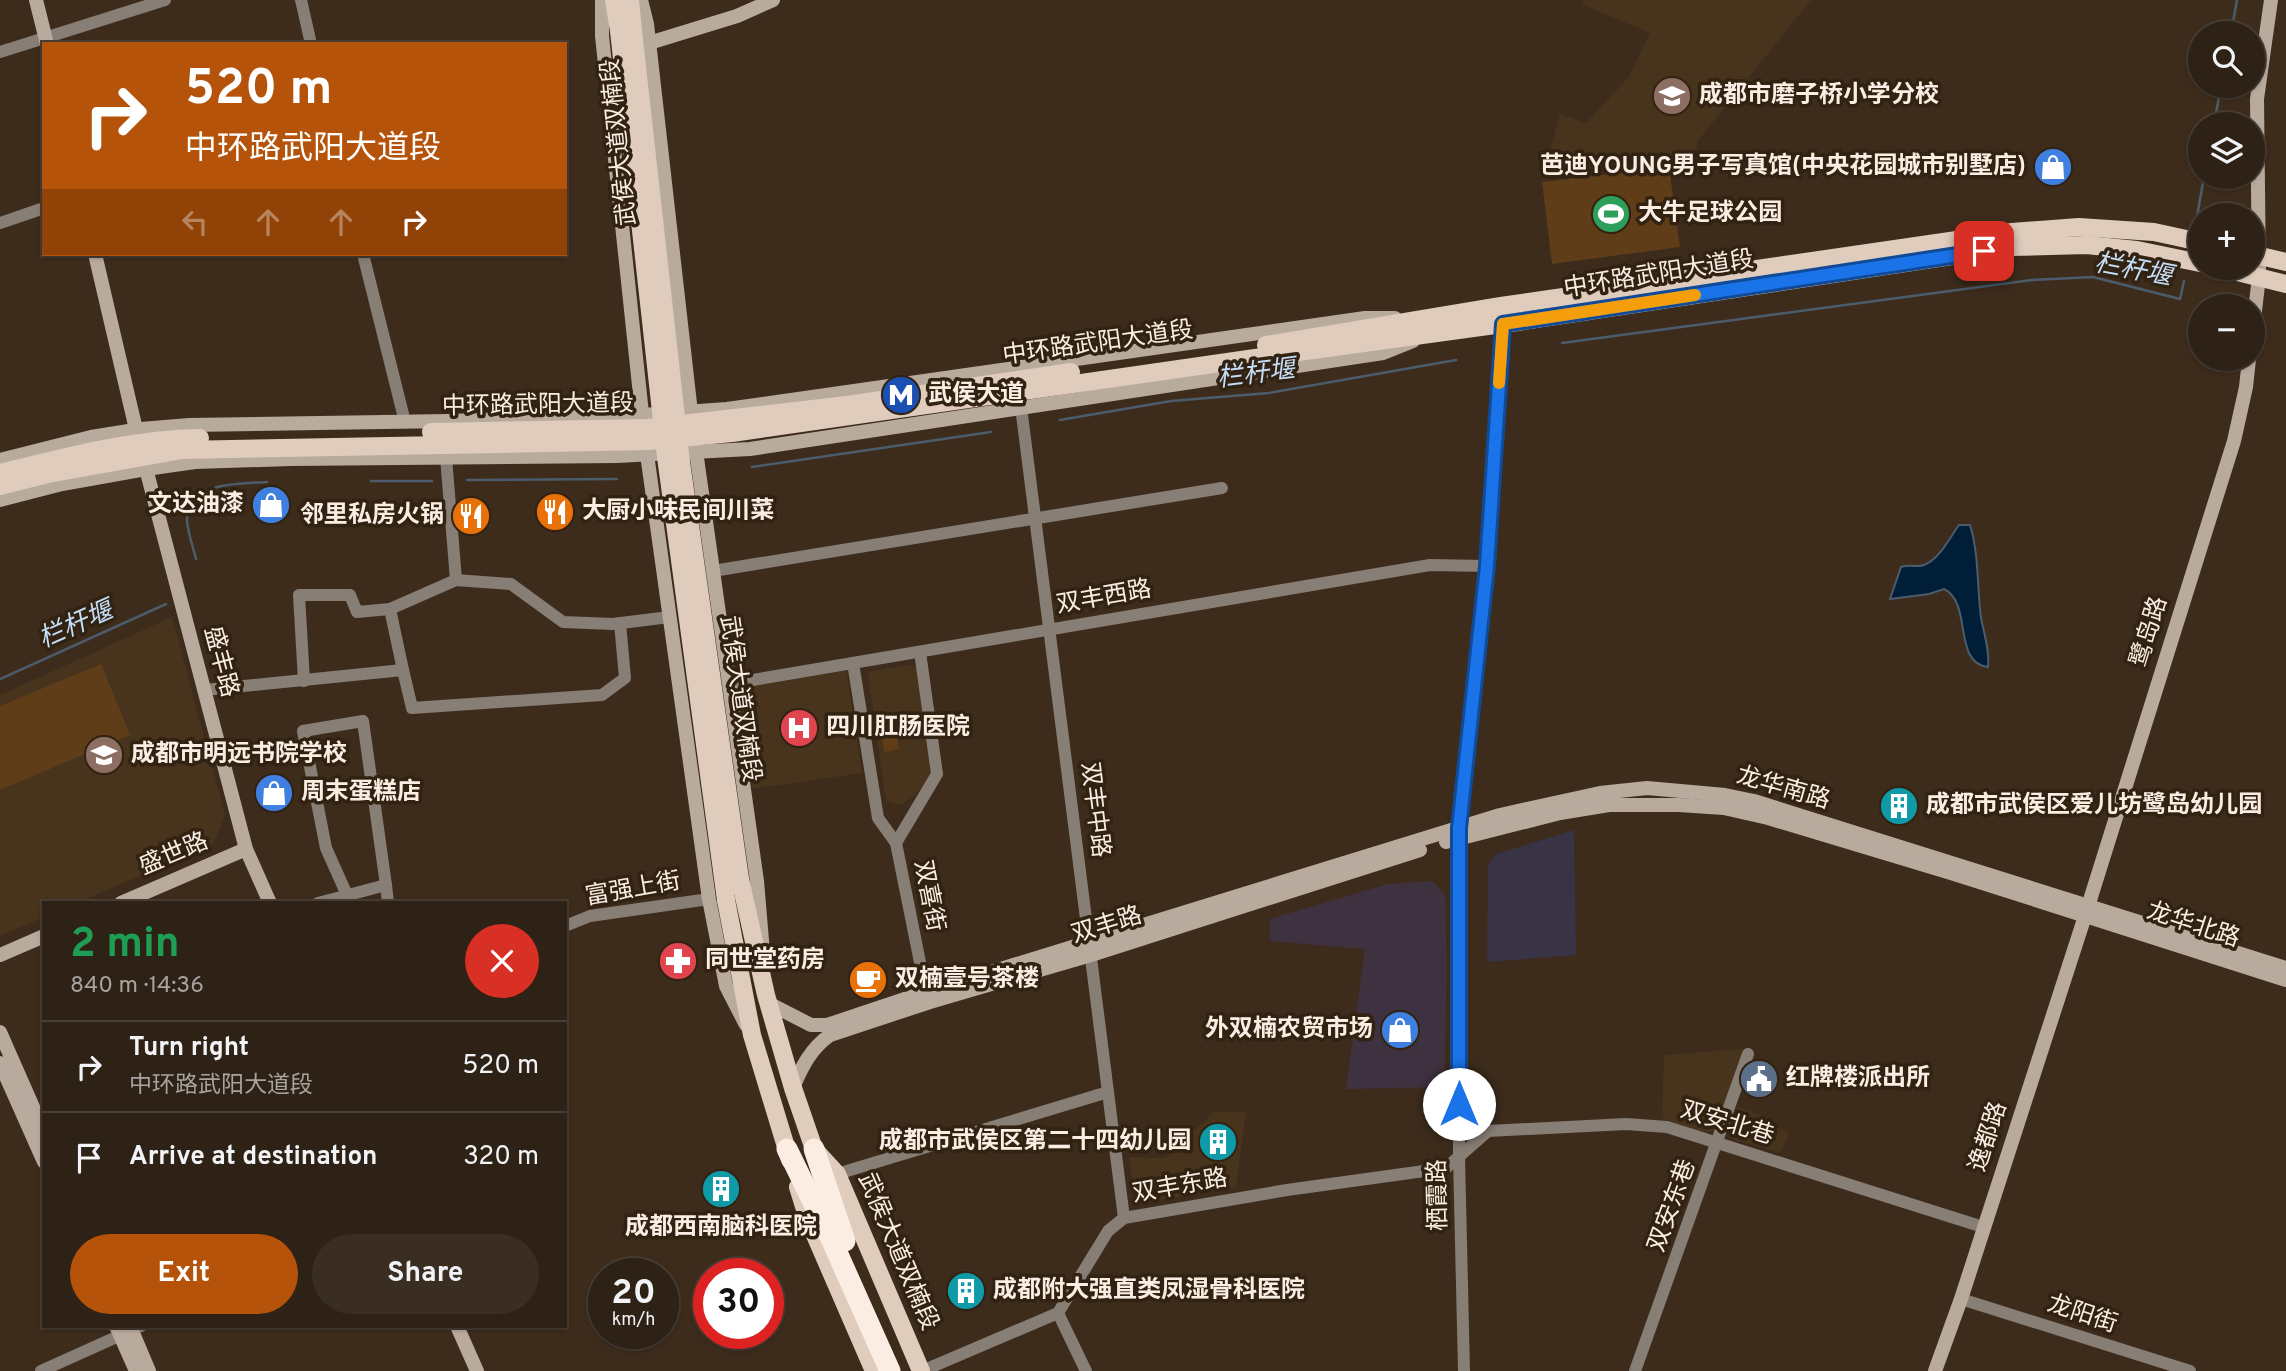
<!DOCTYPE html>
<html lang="en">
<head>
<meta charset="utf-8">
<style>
  :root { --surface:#2e2115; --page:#3a2e22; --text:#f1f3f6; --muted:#a7a3a0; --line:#493e34; --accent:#b45309 }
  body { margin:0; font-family:Overpass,"Noto Sans SC",sans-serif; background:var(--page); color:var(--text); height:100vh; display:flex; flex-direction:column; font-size:26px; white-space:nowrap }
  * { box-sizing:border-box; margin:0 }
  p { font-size:23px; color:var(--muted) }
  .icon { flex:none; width:38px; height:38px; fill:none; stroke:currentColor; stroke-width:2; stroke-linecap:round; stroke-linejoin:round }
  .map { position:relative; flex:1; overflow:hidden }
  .drawer { position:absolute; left:42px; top:901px; width:525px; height:427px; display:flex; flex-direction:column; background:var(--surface); border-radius:0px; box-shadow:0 2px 5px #0004,0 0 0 2px var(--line) }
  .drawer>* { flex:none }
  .top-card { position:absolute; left:42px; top:42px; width:525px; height:214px; border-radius:0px; box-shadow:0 2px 5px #0004,0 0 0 2px var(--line); background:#b45309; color:#fff; overflow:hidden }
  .buttons { position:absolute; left:2188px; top:21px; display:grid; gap:14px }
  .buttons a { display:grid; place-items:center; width:77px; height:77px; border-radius:50%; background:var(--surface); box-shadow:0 2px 5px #0004,0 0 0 2px var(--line); font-size:35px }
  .speed { position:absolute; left:588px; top:1258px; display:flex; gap:14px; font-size:35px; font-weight:700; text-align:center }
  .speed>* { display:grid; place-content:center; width:91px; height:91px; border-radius:50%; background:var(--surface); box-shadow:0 2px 5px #0004,0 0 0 2px var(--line); line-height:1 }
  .speed small { font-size:18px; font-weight:400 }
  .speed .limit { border:10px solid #d22; background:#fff; color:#111 }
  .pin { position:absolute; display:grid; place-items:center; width:60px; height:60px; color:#fff; margin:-30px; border-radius:14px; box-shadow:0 4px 10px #0006 }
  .me { position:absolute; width:77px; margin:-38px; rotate:0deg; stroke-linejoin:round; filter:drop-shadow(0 0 5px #0008) }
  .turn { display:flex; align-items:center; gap:24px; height:147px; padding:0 28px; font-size:32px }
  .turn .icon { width:91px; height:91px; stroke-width:2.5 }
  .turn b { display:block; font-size:49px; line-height:60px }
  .lanes { display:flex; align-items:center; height:66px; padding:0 28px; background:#0003; justify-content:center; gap:35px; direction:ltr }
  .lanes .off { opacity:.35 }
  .round { display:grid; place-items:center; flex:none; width:74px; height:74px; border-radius:37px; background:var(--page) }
  .summary { display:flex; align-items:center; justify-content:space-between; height:119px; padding:0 28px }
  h1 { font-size:42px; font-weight:700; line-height:52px; color:#1e9e55 }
  .primary-button { display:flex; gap:14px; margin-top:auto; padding:14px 28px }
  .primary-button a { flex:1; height:80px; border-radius:42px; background:var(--accent); color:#fff; font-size:28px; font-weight:700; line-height:80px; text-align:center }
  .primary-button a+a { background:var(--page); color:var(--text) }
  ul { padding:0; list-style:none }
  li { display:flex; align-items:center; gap:21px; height:91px; padding:0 28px; border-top:2px solid var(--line) }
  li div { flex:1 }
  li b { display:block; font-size:26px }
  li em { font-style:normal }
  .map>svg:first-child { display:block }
  .commercial { fill:#3f3240 }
  .industrial { fill:#383445 }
  .built { fill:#48331d }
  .green { fill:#5f3d18 }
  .water { fill:#001e38; stroke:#4b5c6c; stroke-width:2 }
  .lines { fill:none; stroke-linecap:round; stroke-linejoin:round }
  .stream { stroke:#4b5c6c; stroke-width:2.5 }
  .street { stroke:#877e76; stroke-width:12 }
  .secondary { stroke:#b9aa9e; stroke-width:14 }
  .primary { stroke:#e0ccbc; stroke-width:18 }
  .highway { stroke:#fbede2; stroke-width:21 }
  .primary-bridge { stroke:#e0ccbc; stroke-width:18 }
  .route-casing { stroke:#114b97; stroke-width:18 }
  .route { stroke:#1a73e8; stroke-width:12 }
  .slow { stroke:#f59e0b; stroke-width:12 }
  .labels { text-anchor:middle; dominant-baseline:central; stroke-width:7; stroke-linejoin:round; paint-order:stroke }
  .poi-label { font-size:24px; font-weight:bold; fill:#faeee4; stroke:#322212; text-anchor:start }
  .street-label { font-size:24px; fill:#faeee4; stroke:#322212 }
  .water-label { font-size:26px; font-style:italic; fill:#c5def7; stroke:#322212 }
</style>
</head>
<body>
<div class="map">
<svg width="2286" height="1371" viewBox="0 0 2286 1371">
  <rect width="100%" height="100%" fill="#3d2c1c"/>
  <polygon class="commercial" points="1432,881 1445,894 1447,969 1444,1087 1346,1089 1365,949 1270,941 1270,919 1388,884"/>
  <polygon class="industrial" points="1574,830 1576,955 1487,962 1488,865 1496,854"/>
  <g class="built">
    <polygon points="1584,0 1811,0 1697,142 1697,148 1683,164 1661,152 1603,166 1544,174 1560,114 1586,123 1628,78 1650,33 1582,4"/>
    <polygon points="172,617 225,815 213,844 77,903 44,903 44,917 0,936 0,695"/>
    <polygon points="909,665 917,667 930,772 927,781 914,796 900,805 886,801 868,672"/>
    <polygon points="846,668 862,773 752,789 736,684"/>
    <polygon points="1745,1049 1717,1129 1705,1134 1662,1118 1664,1055"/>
    <polygon points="1738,1106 1774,1121 1773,1126 1789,1132 1781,1153 1732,1139 1728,1128"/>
    <polygon points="1214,1112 1246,1112 1236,1187 1147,1202 1135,1193 1129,1157 1165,1158"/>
  </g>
  <g class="green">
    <polygon points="1669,167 1680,247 1552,264 1542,182"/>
    <polygon points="101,664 130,735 0,790 0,706"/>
    <polygon points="895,724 899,749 884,752 880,726"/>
  </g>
  <path class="water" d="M1959 525H1970C1979 554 1977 587 1981 618 1984 634 1990 651 1988 667 1952 663 1973 603 1944 589L1929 594 1890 599 1901 567C1910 564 1916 568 1924 565 1939 560 1950 537 1959 525Z"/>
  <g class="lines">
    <g class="stream">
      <polyline points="2231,33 2237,0"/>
      <polyline points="2214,124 2221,86"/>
      <polyline points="2196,222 2204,177"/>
      <polyline points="1562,343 2032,280 2093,277 2180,299 2184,281"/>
      <polyline points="1060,420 1171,401 1269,393 1456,360"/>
      <polyline points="752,467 991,432"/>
      <polyline points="467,480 617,479"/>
      <polyline points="371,481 432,481"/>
      <path d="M196 559C193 547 188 533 187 521 185 481 241 484 267 482"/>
      <polyline points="0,679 166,604"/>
    </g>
    <g class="street">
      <polyline points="301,0 311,44"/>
      <polyline points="0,52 165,0"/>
      <polyline points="0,223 44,208"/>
      <polyline points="363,254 405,422"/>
      <polyline points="1021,407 1124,1218"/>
      <polyline points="446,457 456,580"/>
      <polyline points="713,571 1222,488"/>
      <polyline points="390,609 403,670"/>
      <polyline points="920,652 937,774 896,843 926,992"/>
      <polyline points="853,663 878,818 896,843"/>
      <polyline points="304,681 299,595 350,595 357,612 390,609 456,580 511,584 563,622 613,624 669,617"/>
      <polyline points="729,684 1430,565 1487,566"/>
      <polyline points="204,690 403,670 412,708 602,695 625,678 620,623"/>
      <polyline points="386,885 388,903"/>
      <polyline points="318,903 386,885 363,721 303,731 326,848 347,895 350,903"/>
      <polyline points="565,926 590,916 709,899"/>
      <polyline points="837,1174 1108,1092"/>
      <polyline points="1961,1299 2190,1371"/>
      <polyline points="1058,1313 1086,1371"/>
      <polyline points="41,1371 141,1326"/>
      <polyline points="922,1371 1058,1313 1108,1231 1124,1218 1287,1190 1446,1168 1488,1131 1626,1124 1667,1127 1983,1227"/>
      <polyline points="1464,1371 1459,1157 1459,828 1487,566 1503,317"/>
      <polyline points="1635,1371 1748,1054"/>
    </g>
    <g class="secondary">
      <polyline points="36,0 47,44"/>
      <polyline points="602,0 602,36 643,423"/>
      <polyline points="641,0 647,24 692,421"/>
      <polyline points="649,43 737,16 773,0"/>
      <polyline points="95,254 138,438"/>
      <polyline points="2252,336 2259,277 2257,99 2271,0"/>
      <polyline points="695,444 757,881 763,952"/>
      <polyline points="646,447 709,899 726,986 746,1025"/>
      <polyline points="0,460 91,437 141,429 189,425 449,421 642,415 727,409 1365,318 1395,318"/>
      <polyline points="144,461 246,849 270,903"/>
      <polyline points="0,500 62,484 146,469 195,462 291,459 617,456 750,449 1383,353 1413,341"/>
      <polyline points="1446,842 1560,813 1609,805 1679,805 1724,808 1768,818 1951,873 2286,980"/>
      <polyline points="121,903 246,849"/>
      <polyline points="0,955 44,936"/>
      <polyline points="770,1004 811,1025 827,1025 926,992 1500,815 1600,793 1647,788 1725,795 1754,801 2286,968"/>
      <polyline points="0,1032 44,1132"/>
      <polyline points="0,1063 44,1162"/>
      <path d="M793 1088C801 1068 811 1048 830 1035L930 1002 1091 955 1420 850"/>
      <polyline points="116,1326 136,1371"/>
      <polyline points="130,1326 149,1371"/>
      <polyline points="457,1326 477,1371"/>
      <polyline points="1935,1371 1961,1299 2085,916 2234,441 2246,387 2249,359"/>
    </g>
    <g class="primary">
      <polyline points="614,0 619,31"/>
      <polyline points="630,0 633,31"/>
      <polyline points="2252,254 2286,262"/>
      <polyline points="2221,268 2286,284"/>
      <polyline points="1266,345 1501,306 2012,232 2079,227 2154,232 2200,242"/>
      <polyline points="1269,356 1517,322 2011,247 2086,245 2137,250 2200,263"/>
      <polyline points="740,879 766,995 793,1088 814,1149 837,1174 921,1371"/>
      <polyline points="726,900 752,1035 790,1160"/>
      <polyline points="798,1187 808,1219 874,1371"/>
    </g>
    <g class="highway">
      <polyline points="787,1149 832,1241 890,1371"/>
      <polyline points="814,1149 845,1241"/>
    </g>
    <g class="primary-bridge">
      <polyline points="619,31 666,457 726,900"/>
      <polyline points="633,31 681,462 740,879"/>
      <polyline points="431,432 647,428 847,405 1071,372"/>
      <path d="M0 473C66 457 132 439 200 438"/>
      <polyline points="0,486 48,474 182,450 649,441 732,433 1269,356"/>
    </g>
  </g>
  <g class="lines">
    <g class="route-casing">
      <polyline id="route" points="1459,1104 1459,828 1487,566 1503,324 1984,251"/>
    </g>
    <use href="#route" class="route"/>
    <polyline class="slow" points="1499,383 1503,324 1695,295"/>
  </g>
  <defs>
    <g id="school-disc" transform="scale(2.0125)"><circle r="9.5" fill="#8d6e63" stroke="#322212"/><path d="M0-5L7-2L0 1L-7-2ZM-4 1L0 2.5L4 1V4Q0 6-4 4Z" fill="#fff"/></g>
    <g id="shop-disc" transform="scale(2.0125)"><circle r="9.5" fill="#3f7fe0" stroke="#322212"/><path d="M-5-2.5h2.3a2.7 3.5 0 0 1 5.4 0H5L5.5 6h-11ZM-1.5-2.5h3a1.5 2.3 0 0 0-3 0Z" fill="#fff"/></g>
    <g id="stadium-disc" transform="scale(2.0125)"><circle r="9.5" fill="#2e9e5b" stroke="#322212"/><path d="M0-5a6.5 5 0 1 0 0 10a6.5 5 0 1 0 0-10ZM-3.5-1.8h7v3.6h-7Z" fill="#fff"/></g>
    <g id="metro-disc" transform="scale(2.0125)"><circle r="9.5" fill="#1a4fb4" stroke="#322212"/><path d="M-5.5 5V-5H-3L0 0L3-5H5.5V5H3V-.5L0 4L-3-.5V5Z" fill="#fff"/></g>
    <g id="restaurant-disc" transform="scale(2.0125)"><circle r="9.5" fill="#e8710a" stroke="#322212"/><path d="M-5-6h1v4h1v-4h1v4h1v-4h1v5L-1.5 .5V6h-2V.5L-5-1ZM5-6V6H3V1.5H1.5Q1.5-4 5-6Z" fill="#fff"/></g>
    <g id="hospital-disc" transform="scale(2.0125)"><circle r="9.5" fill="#e0444e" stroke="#322212"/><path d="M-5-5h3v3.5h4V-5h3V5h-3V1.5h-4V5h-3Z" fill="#fff"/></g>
    <g id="building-disc" transform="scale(2.0125)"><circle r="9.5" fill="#0f9aa8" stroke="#322212"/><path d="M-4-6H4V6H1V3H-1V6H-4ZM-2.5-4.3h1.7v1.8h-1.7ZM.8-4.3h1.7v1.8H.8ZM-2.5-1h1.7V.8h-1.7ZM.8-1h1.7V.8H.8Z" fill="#fff"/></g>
    <g id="pharmacy-disc" transform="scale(2.0125)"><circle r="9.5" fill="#e0444e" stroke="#322212"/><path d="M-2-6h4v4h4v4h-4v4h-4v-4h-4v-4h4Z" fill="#fff"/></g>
    <g id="cafe-disc" transform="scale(2.0125)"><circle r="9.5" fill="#e8710a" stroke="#322212"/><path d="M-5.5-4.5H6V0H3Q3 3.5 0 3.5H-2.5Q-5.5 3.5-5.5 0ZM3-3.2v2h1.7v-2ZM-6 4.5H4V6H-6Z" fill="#fff"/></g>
    <g id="civic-disc" transform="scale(2.0125)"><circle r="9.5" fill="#5c6f8a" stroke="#322212"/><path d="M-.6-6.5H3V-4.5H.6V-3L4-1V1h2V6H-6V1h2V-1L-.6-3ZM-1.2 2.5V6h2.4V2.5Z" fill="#fff"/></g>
  </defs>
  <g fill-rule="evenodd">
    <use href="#school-disc" x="1672" y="96"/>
    <use href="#shop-disc" x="2053" y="167"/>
    <use href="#stadium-disc" x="1611" y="214"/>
    <use href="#metro-disc" x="901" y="395"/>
    <use href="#shop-disc" x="271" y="505"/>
    <use href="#restaurant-disc" x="555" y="512"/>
    <use href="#restaurant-disc" x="471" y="516"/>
    <use href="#hospital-disc" x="799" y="728"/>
    <use href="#school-disc" x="104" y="755"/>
    <use href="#shop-disc" x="274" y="793"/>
    <use href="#building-disc" x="1899" y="806"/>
    <use href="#pharmacy-disc" x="678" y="961"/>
    <use href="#cafe-disc" x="868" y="980"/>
    <use href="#shop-disc" x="1400" y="1030"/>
    <use href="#civic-disc" x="1759" y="1079"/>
    <use href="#building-disc" x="1218" y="1142"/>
    <use href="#building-disc" x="721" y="1189"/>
    <use href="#building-disc" x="966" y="1291"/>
  </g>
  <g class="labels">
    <g class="poi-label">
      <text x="1699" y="96">成都市磨子桥小学分校</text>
      <text x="2026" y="167" text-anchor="end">芭迪YOUNG男子写真馆(中央花园城市别墅店)</text>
      <text x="1638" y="214">大牛足球公园</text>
      <text x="928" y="395">武侯大道</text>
      <text x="244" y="505" text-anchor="end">文达油漆</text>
      <text x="582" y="512">大厨小味·民间川菜</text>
      <text x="444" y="516" text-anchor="end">邻里私房火锅</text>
      <text x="826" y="728">四川肛肠医院</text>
      <text x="131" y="755">成都市明远书院学校</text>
      <text x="301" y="793">周末蛋糕店</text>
      <text x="1926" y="806">成都市武侯区爱儿坊鹭岛幼儿园</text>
      <text x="705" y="961">同世堂药房</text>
      <text x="895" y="980">双楠壹号茶楼</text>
      <text x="1373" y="1030" text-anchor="end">外双楠农贸市场</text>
      <text x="1786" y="1079">红牌楼派出所</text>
      <text x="1191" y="1142" text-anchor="end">成都市武侯区第二十四幼儿园</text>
      <text x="721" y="1228" text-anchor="middle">成都西南脑科医院</text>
      <text x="993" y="1291">成都附大强直类凤湿骨科医院</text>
    </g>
    <g class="street-label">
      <text transform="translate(620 142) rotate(-96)">武侯大道双楠段</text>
      <text transform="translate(1659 275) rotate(-9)">中环路武阳大道段</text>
      <text transform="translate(1098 344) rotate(-8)">中环路武阳大道段</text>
      <text transform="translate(538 406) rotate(-1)">中环路武阳大道段</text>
      <text transform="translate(1104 598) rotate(-10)">双丰西路</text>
      <text transform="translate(2150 632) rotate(-73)">鹭岛路</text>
      <text transform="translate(220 662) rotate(75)">盛丰路</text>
      <text transform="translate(739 699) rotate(82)">武侯大道双楠段</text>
      <text transform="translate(1783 789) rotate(16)">龙华南路</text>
      <text transform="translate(1094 810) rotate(83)">双丰中路</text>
      <text transform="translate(174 855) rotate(-23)">盛世路</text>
      <text transform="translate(633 890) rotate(-10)">富强上街</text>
      <text transform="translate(928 896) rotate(79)">双喜街</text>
      <text transform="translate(1107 926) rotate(-17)">双丰路</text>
      <text transform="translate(2193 926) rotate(18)">龙华北路</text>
      <text transform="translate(1727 1124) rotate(17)">双安北巷</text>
      <text transform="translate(1989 1137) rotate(-72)">逸都路</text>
      <text transform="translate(1180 1187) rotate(-10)">双丰东路</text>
      <text transform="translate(1439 1195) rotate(-91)">栖霞路</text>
      <text transform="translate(1673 1206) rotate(-70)">双安东巷</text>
      <text transform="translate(897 1252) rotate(67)">武侯大道双楠段</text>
      <text transform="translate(2082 1315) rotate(18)">龙阳街</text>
    </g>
    <g class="water-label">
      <text transform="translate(2133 271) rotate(11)">栏杆堰</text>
      <text transform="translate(1256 375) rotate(-7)">栏杆堰</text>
      <text transform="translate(76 626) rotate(-24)">栏杆堰</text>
    </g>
  </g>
</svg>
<div class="buttons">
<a><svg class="icon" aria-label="search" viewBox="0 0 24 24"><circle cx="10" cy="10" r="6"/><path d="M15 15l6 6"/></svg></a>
<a><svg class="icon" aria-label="layers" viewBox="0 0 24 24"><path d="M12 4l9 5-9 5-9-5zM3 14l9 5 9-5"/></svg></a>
<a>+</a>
<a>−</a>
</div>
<div class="speed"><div>20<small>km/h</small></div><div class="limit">30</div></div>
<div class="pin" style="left:1984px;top:251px;background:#d93025"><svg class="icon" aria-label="arrive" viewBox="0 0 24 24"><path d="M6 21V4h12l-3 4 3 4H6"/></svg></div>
<svg class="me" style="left:1459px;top:1104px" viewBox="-20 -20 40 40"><circle r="19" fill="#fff"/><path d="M0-13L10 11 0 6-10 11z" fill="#1a73e8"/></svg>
<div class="top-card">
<div class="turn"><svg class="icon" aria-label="right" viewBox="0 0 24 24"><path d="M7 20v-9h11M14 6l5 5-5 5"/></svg><div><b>520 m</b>中环路武阳大道段</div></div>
<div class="lanes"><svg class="icon off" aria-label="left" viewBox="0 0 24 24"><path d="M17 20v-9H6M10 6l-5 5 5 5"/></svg><svg class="icon off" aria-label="ahead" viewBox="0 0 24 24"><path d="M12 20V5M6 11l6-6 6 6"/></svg><svg class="icon off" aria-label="ahead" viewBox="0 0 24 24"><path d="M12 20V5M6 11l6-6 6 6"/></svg><svg class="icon" aria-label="right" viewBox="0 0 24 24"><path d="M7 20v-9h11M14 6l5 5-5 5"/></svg></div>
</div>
<section class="drawer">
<div class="summary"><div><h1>2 min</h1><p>840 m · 14:36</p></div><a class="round" style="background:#d93025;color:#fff"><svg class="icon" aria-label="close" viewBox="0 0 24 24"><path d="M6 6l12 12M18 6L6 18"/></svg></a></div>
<ul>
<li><svg class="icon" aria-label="right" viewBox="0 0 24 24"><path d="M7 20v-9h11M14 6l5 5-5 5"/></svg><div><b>Turn right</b><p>中环路武阳大道段</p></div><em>520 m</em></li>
<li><svg class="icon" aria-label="arrive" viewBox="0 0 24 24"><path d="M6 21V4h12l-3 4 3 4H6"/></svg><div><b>Arrive at destination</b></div><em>320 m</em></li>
</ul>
<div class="primary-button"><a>Exit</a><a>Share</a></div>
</section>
</div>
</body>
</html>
